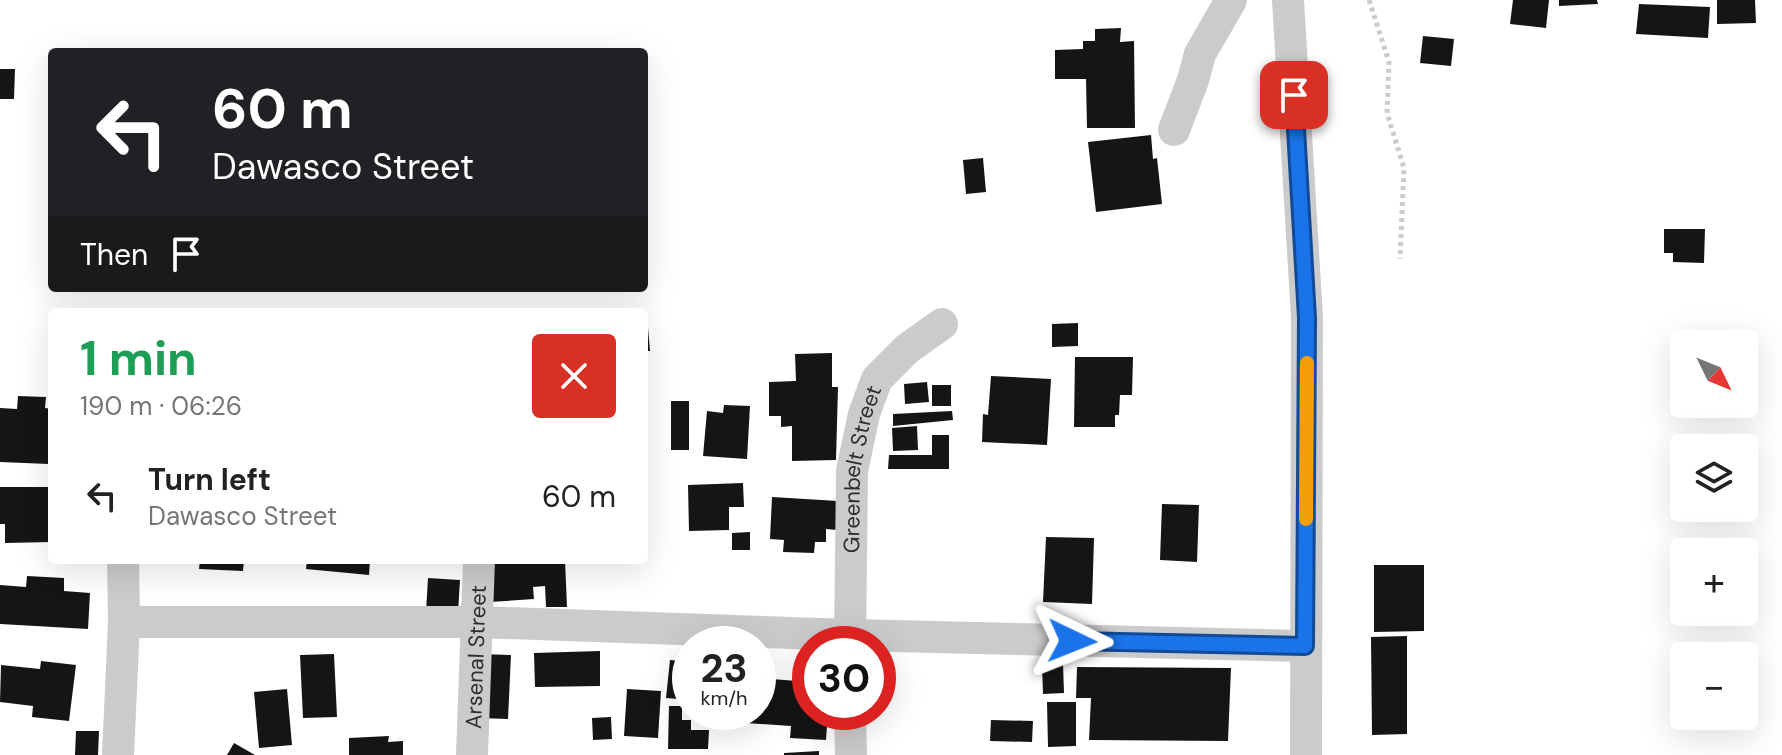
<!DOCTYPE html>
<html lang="en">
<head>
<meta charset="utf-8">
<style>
  :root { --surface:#fff; --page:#f6f6f6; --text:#222; --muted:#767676 }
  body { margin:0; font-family:"DM Sans",sans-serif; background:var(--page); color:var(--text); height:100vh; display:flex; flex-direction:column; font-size:30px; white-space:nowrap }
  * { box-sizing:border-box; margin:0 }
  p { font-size:26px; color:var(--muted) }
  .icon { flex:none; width:44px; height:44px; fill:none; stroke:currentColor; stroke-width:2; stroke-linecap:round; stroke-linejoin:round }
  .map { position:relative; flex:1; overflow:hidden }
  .details { position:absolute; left:48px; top:308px; width:600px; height:256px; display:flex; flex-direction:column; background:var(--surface); border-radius:8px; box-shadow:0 8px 32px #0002 }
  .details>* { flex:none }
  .guide { position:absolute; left:48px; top:48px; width:600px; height:244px; border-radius:8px; box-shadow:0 8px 32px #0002; background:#202124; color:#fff; overflow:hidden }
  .needle { width:52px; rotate:133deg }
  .fabs { position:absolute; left:1670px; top:330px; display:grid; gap:16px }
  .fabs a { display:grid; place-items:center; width:88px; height:88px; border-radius:8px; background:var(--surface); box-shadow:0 8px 32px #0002; font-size:40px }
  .speed { position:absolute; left:672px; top:626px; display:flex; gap:16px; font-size:40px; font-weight:700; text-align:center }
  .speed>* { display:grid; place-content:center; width:104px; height:104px; border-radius:50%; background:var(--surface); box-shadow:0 8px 32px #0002; line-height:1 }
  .speed small { font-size:20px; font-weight:400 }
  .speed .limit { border:12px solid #d22; background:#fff; color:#111 }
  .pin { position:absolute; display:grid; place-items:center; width:68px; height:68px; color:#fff; margin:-34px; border-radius:16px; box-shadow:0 4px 12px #0006 }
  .me { position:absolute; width:88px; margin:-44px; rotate:92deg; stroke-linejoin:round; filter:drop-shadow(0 0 6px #0008) }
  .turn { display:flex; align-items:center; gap:28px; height:168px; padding:0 32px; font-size:36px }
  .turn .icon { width:104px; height:104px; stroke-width:2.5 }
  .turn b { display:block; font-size:56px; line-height:68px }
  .then { display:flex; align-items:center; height:76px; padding:0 32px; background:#0003; gap:16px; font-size:30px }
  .round { display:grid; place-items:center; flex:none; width:84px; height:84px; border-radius:8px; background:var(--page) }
  .head { display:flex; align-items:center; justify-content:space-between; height:136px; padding:0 32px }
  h1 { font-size:48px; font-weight:700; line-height:60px; color:#1e9e55 }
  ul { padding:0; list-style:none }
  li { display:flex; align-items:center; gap:24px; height:104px; padding:0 32px }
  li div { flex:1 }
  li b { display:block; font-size:30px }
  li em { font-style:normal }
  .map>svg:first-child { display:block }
  .building { fill:#151515 }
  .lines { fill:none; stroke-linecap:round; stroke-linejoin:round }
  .path { stroke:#cbcbcb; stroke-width:5; stroke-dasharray:4 4; stroke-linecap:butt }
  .street { stroke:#cbcbcb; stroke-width:32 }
  .route-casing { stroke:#114b97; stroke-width:20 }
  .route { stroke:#1a73e8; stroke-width:14 }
  .slow { stroke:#f59e0b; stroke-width:14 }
  .labels { text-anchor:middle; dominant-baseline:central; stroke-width:8; stroke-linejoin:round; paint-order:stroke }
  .street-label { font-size:22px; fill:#2e2e2e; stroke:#fff }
</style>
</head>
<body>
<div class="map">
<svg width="1782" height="755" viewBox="0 0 1782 755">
  <rect width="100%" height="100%" fill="#fff"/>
  <g class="building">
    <polygon points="1513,0 1549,0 1546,28 1510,24"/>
    <polygon points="1559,0 1597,0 1598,4 1559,6"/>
    <polygon points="1717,0 1755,0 1756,23 1717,24"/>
    <polygon points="1639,4 1710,7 1708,38 1636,34"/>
    <polygon points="1121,28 1120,42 1134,41 1135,128 1087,128 1086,79 1055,79 1055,50 1083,49 1083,41 1095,41 1095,29"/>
    <polygon points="1423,36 1454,39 1451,66 1420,63"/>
    <polygon points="0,69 15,69 14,99 0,99"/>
    <polygon points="1151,135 1153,159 1157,158 1162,204 1096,212 1088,142"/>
    <polygon points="983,158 986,192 966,194 963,160"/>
    <polygon points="1664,229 1705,229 1704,263 1673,262 1673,253 1664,253"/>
    <polygon points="1078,323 1078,346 1052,347 1052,324"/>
    <polygon points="648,328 650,351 644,351 644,329"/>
    <polygon points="832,353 832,387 838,387 836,460 792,461 792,426 781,427 781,416 769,416 769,382 796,381 795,354"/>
    <polygon points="1075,357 1133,357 1132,395 1120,395 1119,415 1115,415 1115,427 1074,427"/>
    <polygon points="991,376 1051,379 1047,445 982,442 983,414 988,415"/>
    <polygon points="927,382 929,402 905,404 904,384"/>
    <rect x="932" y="385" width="19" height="21"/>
    <polygon points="18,396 46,397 45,408 52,409 52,445 49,445 49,464 0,462 0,408 17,409"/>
    <rect x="671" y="401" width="18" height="49"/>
    <polygon points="724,405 750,406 747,459 703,456 707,411 723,413"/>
    <polygon points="952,411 953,420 893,426 893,414"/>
    <polygon points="917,426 918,450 893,451 892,428"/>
    <polygon points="932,435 949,435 949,469 888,469 889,455 932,455"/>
    <polygon points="743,483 744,507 729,507 729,530 689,531 688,485"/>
    <polygon points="0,487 52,487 52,542 5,543 5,524 0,524"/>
    <polygon points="772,497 838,501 837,530 826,529 826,542 815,542 814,553 783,552 784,540 770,539"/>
    <polygon points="1162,504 1199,505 1197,562 1160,560"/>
    <polygon points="750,532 750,550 732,550 732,533"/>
    <polygon points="1046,537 1094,538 1092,604 1043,602"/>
    <polygon points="200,560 244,560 243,571 199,569"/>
    <polygon points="307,560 370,560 369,575 306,569"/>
    <polygon points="488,560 565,560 567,607 546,607 545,586 533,587 534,599 490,602"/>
    <polygon points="1374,565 1424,565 1424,631 1374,632"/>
    <polygon points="27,576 64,578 64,591 90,593 88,629 0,624 0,585 26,587"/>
    <polygon points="428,578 460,580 458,613 426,612"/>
    <polygon points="1407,636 1407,734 1372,735 1371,637"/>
    <polygon points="600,651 600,686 535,687 534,653"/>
    <polygon points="334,654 337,717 303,718 300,655"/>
    <polygon points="481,654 511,655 508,719 479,718"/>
    <polygon points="670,660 690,662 690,700 666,698"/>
    <polygon points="41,661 76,665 69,721 32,717 33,706 0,702 1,665 40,669"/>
    <polygon points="1042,664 1063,664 1064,693 1043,694"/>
    <polygon points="1077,667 1231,668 1228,741 1089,740 1091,698 1076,698"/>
    <polygon points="758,678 810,682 810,712 828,712 826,740 790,738 791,726 745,723 746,712 758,712"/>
    <polygon points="287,689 292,745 259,748 254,692"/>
    <polygon points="627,689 661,691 658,738 624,736"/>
    <polygon points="1047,702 1076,702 1076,746 1048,747"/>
    <polygon points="669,706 682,706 682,720 691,720 691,730 709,730 708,749 668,749"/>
    <polygon points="611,717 612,739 593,740 592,718"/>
    <polygon points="991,720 1033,721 1032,742 990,741"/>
    <polygon points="76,731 99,731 98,755 75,755"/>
    <polygon points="389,736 388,742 403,741 403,755 349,755 349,738"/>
    <polygon points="234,743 255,755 227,755"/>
    <polygon points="819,751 819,755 784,755 784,753"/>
  </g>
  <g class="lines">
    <polyline class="path" points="1369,0 1389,62 1387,113 1404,168 1400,259"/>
    <g class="street">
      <polyline points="1288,0 1307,318 1306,755"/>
      <polyline points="1174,130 1193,80 1200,54 1231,0"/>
      <polyline points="124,622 476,622 850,635 1305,646"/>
      <path id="s1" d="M850 644 852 471 864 414 877 379 907 349 942 324"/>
      <polyline points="850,712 851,755"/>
      <polyline points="118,755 124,622 123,560"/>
      <path id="s2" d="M472 755 479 560"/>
    </g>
  </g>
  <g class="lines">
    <g class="route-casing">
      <polyline id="route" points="1072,641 1305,646 1307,318 1294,95"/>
    </g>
    <use href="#route" class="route"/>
    <polyline class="slow" points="1306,519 1307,363"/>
  </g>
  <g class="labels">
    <g class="street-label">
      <text stroke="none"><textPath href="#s1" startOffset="176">Greenbelt Street</textPath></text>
      <text stroke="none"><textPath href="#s2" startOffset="98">Arsenal Street</textPath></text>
    </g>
  </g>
</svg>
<div class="fabs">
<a><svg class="needle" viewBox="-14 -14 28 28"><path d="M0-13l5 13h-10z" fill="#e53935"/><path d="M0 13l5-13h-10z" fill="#767676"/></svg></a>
<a><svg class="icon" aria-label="layers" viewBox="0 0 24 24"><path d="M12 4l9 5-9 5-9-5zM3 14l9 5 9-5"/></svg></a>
<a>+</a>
<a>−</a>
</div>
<div class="speed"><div>23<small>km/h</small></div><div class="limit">30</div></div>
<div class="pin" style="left:1294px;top:95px;background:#d93025"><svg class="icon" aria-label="arrive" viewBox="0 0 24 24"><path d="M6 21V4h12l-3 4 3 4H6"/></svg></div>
<svg class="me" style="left:1072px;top:641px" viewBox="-20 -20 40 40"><path d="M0-17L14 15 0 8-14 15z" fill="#1a73e8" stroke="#fff" stroke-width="4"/></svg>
<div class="guide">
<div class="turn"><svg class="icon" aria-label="left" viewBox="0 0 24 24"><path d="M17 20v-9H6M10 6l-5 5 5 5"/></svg><div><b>60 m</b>Dawasco Street</div></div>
<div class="then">Then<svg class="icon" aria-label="arrive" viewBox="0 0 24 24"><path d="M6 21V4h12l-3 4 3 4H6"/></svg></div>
</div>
<section class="details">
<div class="head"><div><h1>1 min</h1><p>190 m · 06:26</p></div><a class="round" style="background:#d93025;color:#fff"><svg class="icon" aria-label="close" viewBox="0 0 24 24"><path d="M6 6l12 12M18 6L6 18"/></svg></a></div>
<ul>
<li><svg class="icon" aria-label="left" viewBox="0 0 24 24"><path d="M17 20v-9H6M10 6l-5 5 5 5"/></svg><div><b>Turn left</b><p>Dawasco Street</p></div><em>60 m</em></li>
</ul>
</section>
</div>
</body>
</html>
